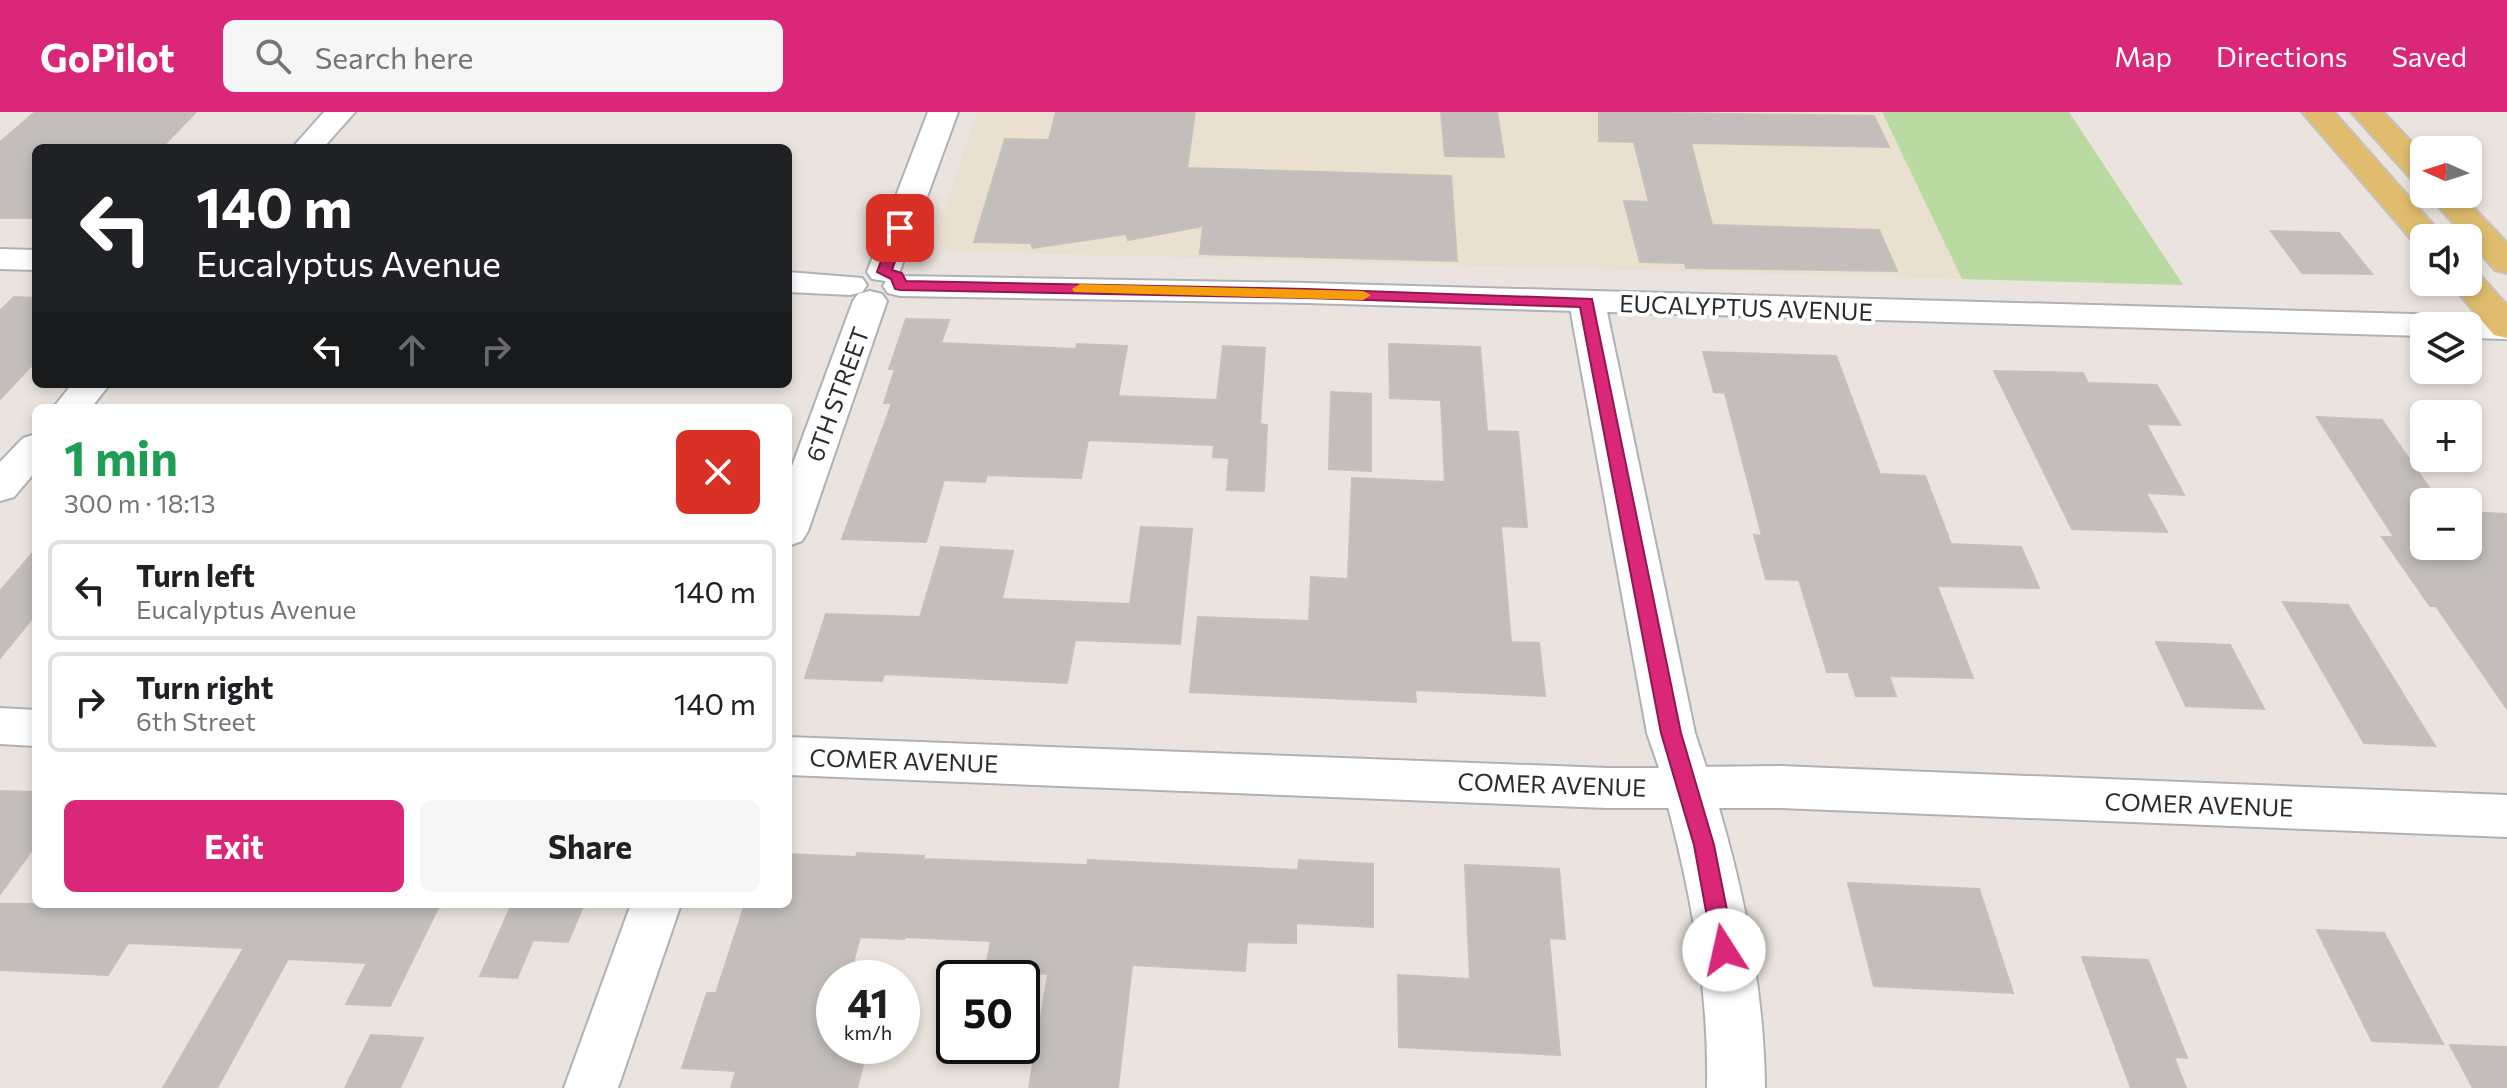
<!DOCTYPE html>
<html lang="en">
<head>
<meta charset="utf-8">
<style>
  :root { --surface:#fff; --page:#f6f6f6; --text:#202124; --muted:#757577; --line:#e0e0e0; --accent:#db2777 }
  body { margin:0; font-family:Commissioner,sans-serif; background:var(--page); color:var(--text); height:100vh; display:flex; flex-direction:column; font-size:30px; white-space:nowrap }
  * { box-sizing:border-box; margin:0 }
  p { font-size:26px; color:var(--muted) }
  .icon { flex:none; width:44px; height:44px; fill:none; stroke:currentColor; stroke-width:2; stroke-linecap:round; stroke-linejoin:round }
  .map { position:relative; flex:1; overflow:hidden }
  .sheet { position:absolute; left:32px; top:292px; width:760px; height:504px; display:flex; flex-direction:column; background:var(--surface); border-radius:12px; box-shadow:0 4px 12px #0003 }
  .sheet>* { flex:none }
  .top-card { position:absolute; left:32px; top:32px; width:760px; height:244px; border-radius:12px; box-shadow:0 4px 12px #0003; background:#202124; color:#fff; overflow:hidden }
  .needle { width:52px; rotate:273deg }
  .fabs { position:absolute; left:2410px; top:24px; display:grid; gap:16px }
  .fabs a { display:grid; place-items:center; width:72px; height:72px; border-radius:12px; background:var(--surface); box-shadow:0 4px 12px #0003; font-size:40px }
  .speed { position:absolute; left:816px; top:848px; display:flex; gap:16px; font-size:40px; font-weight:700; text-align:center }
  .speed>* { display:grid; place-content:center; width:104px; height:104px; border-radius:50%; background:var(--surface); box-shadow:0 4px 12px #0003; line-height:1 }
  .speed small { font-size:20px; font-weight:400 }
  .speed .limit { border:4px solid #111; border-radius:12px; background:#fff; color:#111 }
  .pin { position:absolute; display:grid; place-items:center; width:68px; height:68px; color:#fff; margin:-34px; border-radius:16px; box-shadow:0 4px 12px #0006 }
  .me { position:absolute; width:88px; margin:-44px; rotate:350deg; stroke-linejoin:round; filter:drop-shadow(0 0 6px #0008) }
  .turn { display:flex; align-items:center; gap:28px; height:168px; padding:0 32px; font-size:36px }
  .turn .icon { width:104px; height:104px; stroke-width:2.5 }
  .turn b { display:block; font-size:56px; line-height:68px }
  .lanes { display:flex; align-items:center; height:76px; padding:0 32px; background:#0003; justify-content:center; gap:40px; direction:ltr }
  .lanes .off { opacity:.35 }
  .round { display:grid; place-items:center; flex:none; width:84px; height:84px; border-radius:12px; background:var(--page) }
  .headline { display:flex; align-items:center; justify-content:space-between; height:136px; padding:0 32px }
  h1 { font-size:48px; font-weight:700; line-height:60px; color:#1e9e55 }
  .action { display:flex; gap:16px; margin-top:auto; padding:16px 32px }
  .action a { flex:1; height:92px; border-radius:12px; background:var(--accent); color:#fff; font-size:32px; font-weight:700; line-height:92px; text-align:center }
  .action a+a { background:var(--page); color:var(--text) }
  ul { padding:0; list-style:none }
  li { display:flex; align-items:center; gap:24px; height:100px; margin:0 16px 12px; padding:0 16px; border:4px solid var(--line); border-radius:12px }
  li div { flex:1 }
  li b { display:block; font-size:30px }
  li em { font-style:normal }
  header { display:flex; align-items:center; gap:48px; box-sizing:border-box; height:112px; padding:0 40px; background:var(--accent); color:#fff }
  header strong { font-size:38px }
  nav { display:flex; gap:44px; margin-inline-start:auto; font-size:28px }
  .search { width:560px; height:72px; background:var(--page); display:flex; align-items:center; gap:20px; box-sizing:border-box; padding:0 28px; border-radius:12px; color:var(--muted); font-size:30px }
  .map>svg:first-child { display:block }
  .education { fill:#eae0d0 }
  .green { fill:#b9dba2 }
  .building { fill:#c3bebb; stroke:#c6c0b8; stroke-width:2 }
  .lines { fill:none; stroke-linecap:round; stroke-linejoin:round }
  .minor-casing { stroke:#afb1b9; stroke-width:4 }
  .tertiary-casing { stroke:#afb1b9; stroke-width:4 }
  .secondary-casing { stroke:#afb1b9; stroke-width:4 }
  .primary-casing { stroke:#c4c4c4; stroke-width:4 }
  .minor { fill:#fff; fill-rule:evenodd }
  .tertiary { fill:#fff; fill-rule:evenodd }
  .secondary { fill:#fff; fill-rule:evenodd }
  .primary { fill:#e0bd6e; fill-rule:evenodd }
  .route { fill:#db2777; stroke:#8e194d; stroke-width:2 }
  .slow { fill:#f59e0b }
  .labels { text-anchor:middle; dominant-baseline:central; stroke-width:8; stroke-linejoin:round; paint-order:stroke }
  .street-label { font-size:24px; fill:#2b2b2b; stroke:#fff }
</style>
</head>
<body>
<header>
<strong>GoPilot</strong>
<div class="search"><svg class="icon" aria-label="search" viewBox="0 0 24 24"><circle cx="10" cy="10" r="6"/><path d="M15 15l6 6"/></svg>Search here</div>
<nav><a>Map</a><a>Directions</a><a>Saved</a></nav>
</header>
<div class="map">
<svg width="2507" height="976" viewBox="0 0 2507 976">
  <rect width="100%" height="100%" fill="#ebe4de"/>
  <polygon class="education" points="977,0 2069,0 2183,173 946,139 935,123"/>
  <polygon class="green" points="1882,0 2069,0 2183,173 1962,167"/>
  <g class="building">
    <polygon points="35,0 196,0 163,34 36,36 36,106 0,106 0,30"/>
    <polygon points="1056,0 1195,0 1187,56 1451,64 1457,149 1200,142 1203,114 1128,128 1126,122 1033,136 1031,131 974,130 1005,27 1049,28"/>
    <polygon points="1441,0 1497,0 1504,45 1445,44"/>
    <polygon points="1599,0 1874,4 1889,35 1691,31 1712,113 1879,118 1897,159 1686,156 1685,151 1640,150 1624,89 1649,90 1634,30 1599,29"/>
    <polygon points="2271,119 2339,121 2372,162 2302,161"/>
    <polygon points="14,185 36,186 36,249 0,287 0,199"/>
    <polygon points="906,207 949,208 941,231 1076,237 1077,232 1127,234 1118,284 1217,288 1223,234 1265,236 1260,312 1267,313 1264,379 1227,378 1229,346 1213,345 1214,333 1088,328 1081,366 987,363 985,370 944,368 926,430 842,427 892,291 884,291 895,257 889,257"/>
    <polygon points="1389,232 1480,235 1487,319 1518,320 1527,415 1501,414 1511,530 1539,531 1545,584 1415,578 1416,590 1190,580 1198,505 1309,509 1311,465 1348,467 1352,366 1445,370 1441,288 1390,286"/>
    <polygon points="1703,240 1836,244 1880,362 1925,364 1951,432 2021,435 2039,476 1937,474 1973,566 1889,564 1896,584 1856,584 1848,560 1827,560 1799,468 1766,467 1754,423 1762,424 1725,281 1714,280"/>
    <polygon points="1994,259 2083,261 2088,271 2157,273 2180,313 2146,312 2184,383 2146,381 2167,420 2072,417"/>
    <polygon points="1331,280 1371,282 1371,359 1329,357"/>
    <polygon points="2317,305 2382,308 2439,390 2424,390 2424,434 2468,434 2468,400 2507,402 2507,597 2436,494 2430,494 2382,425 2394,425"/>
    <polygon points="1141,415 1192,417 1180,532 1075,528 1067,571 884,562 882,569 805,566 826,502 920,505 941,435 1013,439 1002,487 1130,492"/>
    <polygon points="36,437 36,502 0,546 0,479"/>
    <polygon points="2283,490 2348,493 2435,634 2364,631"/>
    <polygon points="2156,530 2230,533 2264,597 2186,594"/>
    <polygon points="0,679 36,680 36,733 0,782"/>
    <polygon points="857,741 924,744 923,747 1087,753 1088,748 1298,758 1299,748 1373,752 1373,815 1296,811 1296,831 1247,830 1245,859 1132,853 1118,976 1029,976 1048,862 985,859 991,829 905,825 904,827 860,825 849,866 834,866 834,934 868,934 857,976 731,976 736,959 682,956 707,881 716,881 745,792 788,792 788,742 856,745"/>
    <polygon points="1465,753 1559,757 1565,827 1549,826 1560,943 1399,935 1398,863 1470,867"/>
    <polygon points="1848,771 1979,777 2013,881 1874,874"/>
    <polygon points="0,792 440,792 390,894 346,892 367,851 288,847 217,976 163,976 244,836 128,831 108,863 0,858"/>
    <polygon points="512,792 584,792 568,830 533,828 517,866 480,864"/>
    <polygon points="2317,818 2384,821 2443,932 2372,929"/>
    <polygon points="2082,845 2148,848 2187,946 2174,945 2186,976 2131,976"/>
    <polygon points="371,923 423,926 400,976 345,976"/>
    <polygon points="2450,933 2507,935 2507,976 2473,976"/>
  </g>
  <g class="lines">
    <g class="minor-casing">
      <g id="minor">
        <polygon points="324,0 355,0 323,36 292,36"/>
        <polygon points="928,0 958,0 898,164 1307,171 2448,203 2460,206 2507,205 2507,227 2468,226 2468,214 2424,214 2424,224 1307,191 900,184 888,181 883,174 886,169 872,167 867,160"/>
        <polygon points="0,137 36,138 36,158 0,157"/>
        <polygon points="788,160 862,166 867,173 862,180 850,183 788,180"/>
        <polygon points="870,179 882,182 887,189 808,419 802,429 788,434 788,365 853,189 858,182"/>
        <polygon points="72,272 110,272 91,296 53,296"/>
        <polygon points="36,322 36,359 14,385 0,389 0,350 23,326"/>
        <polygon points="0,596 36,598 36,634 0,632"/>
        <polygon points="788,625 1607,656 1688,656 1705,662 1711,676 1705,690 1688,696 1607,696 788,663"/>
        <polygon points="631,792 681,792 618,976 564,976"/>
      </g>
    </g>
    <g class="tertiary-casing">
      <polygon id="tertiary" points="1587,179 1600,182 1605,190 1695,621 1713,676 1705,691 1688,697 1671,691 1647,621 1569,190 1574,182"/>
    </g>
    <g class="secondary-casing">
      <path id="secondary" d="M1780 654 2507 683V725L1780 696H1719C1746 788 1764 880 1765 976H1707C1709 873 1690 775 1663 676L1671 661 1688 655Z"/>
    </g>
    <g class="primary-casing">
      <g id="primary">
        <polygon points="2302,0 2334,0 2445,126 2424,126 2424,135 2416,133"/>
        <polygon points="2351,0 2383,0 2424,43 2424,72 2413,69"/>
        <polygon points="2427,82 2461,82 2507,131 2507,161 2495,158"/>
        <polygon points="2468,160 2479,162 2507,193 2507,226 2494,223 2449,170 2468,170"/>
      </g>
    </g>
    <use href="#minor" class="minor"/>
    <use href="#tertiary" class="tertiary"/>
    <use href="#secondary" class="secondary"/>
    <use href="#primary" class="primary"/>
  </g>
  <polygon class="route" points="900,112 907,116 892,158 902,161 906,169 1307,177 1592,187 1681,621 1714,733 1735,838 1731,846 1724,849 1716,846 1713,838 1694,733 1661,621 1580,195 1307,186 900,178 895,177 891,167 877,160 893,116"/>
  <polygon class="slow" points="1080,172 1363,179 1371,183 1363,188 1074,180 1072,177"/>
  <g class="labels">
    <g class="street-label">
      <text transform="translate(1746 195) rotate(2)">EUCALYPTUS AVENUE</text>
      <text transform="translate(837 282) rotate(-70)">6TH STREET</text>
      <text transform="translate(904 648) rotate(2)">COMER AVENUE</text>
      <text transform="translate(1552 672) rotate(2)">COMER AVENUE</text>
      <text transform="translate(2199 692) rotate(2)">COMER AVENUE</text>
    </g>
  </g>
</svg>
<div class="fabs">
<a><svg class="needle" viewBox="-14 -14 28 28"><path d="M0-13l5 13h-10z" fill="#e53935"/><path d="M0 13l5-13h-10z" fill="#757577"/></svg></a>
<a><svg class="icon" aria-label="sound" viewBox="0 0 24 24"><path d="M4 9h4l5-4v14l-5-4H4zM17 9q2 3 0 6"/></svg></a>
<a><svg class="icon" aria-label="layers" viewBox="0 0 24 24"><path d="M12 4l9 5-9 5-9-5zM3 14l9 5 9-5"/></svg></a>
<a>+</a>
<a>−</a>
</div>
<div class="speed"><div>41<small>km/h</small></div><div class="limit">50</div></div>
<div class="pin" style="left:900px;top:116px;background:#d93025"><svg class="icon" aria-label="arrive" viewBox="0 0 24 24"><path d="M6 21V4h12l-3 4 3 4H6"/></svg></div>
<svg class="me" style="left:1724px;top:838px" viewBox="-20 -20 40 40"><circle r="19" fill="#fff"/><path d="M0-13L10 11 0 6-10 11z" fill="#db2777"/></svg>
<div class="top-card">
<div class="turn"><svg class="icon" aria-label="left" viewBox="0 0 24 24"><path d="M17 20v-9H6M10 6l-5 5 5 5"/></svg><div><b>140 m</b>Eucalyptus Avenue</div></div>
<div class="lanes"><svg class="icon" aria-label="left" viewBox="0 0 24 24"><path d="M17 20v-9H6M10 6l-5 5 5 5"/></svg><svg class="icon off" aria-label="ahead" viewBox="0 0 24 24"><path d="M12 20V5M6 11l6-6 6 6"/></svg><svg class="icon off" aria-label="right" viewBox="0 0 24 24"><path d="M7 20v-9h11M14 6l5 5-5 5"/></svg></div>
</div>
<section class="sheet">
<div class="headline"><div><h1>1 min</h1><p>300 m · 18:13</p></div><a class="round" style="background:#d93025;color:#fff"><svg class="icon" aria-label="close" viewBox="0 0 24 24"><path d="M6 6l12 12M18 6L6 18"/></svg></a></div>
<ul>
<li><svg class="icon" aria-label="left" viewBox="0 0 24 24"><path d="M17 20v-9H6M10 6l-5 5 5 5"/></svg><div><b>Turn left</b><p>Eucalyptus Avenue</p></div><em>140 m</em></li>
<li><svg class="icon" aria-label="right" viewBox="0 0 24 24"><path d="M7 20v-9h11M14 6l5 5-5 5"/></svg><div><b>Turn right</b><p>6th Street</p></div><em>140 m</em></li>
</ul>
<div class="action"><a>Exit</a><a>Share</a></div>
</section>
</div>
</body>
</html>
